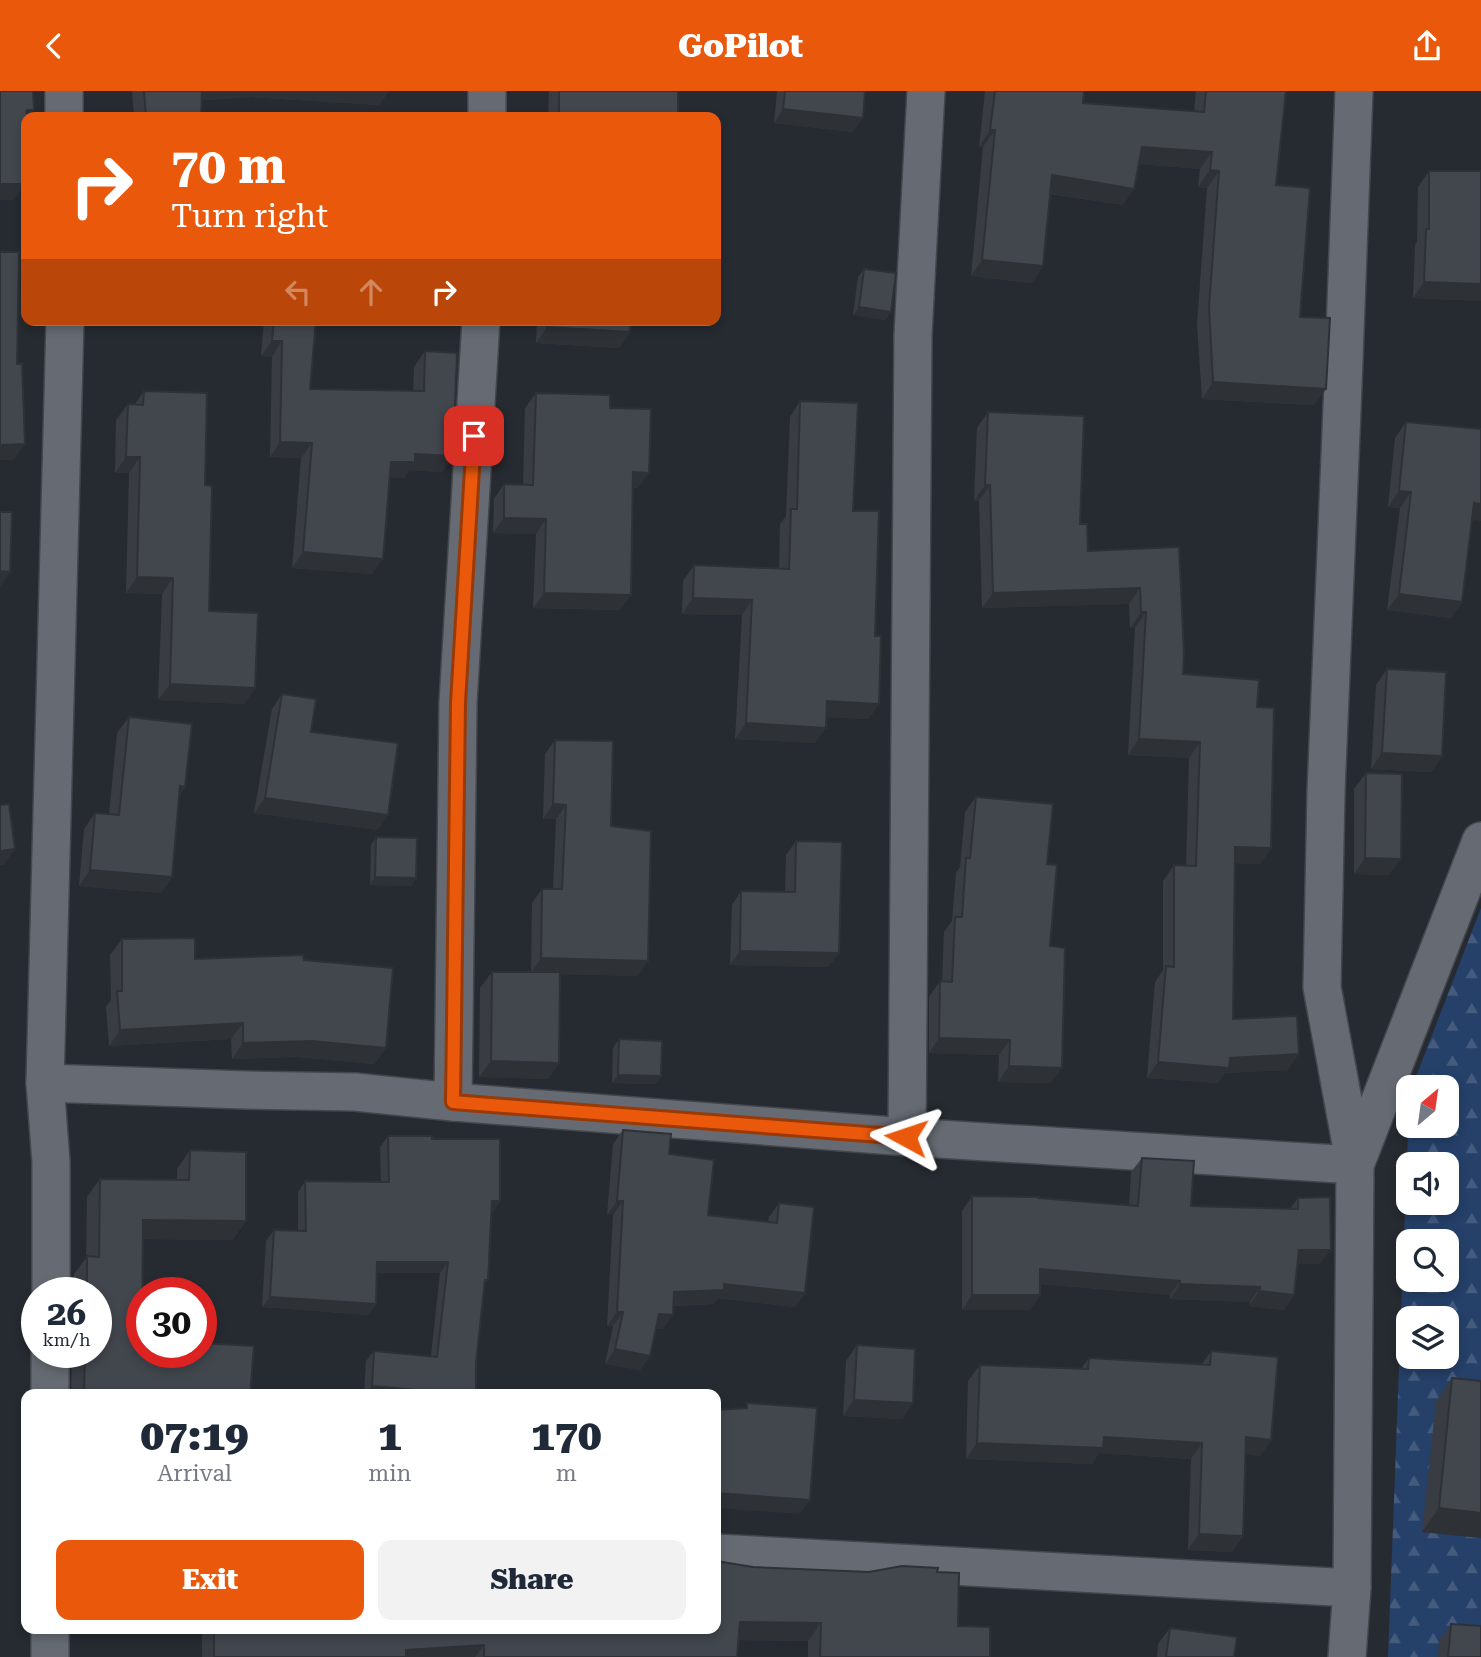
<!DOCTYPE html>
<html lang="en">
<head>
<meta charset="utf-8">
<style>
  :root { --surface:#fff; --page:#f2f2f3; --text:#1f2937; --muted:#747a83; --accent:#ea580c }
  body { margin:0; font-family:"Roboto Serif",serif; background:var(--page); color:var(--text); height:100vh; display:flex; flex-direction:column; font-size:26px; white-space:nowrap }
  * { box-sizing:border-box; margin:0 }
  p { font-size:23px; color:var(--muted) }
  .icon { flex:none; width:38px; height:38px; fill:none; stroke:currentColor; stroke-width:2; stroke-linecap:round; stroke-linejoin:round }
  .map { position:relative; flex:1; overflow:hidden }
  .panel { position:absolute; left:21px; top:1298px; width:700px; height:245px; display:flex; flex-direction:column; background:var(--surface); border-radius:14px; box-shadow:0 4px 10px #0003 }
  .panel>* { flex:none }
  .top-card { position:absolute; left:21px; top:21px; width:700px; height:214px; border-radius:14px; box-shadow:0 4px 10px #0003; background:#ea580c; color:#fff; overflow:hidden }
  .needle { width:46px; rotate:29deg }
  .tools { position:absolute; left:1396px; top:984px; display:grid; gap:14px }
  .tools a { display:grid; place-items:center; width:63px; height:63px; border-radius:14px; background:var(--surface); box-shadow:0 4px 10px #0003; font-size:35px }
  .speed { position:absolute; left:21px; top:1186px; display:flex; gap:14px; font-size:35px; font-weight:700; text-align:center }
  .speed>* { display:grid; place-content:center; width:91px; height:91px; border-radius:50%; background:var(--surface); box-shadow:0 4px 10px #0003; line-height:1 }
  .speed small { font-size:18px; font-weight:400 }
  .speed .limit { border:10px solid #d22; background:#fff; color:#111 }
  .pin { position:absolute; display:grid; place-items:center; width:60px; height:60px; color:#fff; margin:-30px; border-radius:14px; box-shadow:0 4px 10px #0006 }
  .me { position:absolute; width:77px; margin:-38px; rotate:275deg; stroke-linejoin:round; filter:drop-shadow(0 0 5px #0008) }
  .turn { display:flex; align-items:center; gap:24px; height:147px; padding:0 35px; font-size:32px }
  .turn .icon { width:91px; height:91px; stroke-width:2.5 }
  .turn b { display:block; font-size:49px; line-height:60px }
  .lanes { display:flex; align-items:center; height:66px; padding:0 35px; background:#0003; justify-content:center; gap:35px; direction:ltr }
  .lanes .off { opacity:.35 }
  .eta { display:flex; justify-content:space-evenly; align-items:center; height:119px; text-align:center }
  .eta b { font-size:42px; font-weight:800; line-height:49px }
  .cta { display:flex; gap:14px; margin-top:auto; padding:14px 35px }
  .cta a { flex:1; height:80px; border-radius:14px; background:var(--accent); color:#fff; font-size:28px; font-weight:800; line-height:80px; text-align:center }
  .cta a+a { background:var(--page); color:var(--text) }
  header { display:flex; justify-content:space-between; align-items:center; height:91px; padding:0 35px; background:var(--accent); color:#fff; font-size:32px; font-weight:800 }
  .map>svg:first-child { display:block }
  .forest { fill:url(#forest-firs); fill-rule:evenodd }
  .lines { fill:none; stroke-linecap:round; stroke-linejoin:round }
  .street-casing { stroke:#43464c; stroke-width:40 }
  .street { stroke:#666b73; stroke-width:37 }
  .wall { fill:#393d43 }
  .shaded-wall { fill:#2e3237 }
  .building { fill:#42474e; stroke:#2e3237; stroke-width:2 }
  .route-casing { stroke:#983908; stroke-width:18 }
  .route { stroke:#ea580c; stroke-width:12 }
</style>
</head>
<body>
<header><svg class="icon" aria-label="back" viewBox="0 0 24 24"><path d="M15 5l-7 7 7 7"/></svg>GoPilot<svg class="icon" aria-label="share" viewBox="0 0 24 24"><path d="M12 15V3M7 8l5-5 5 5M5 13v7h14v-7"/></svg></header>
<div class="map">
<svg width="1481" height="1566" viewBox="0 0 1481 1566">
  <defs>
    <pattern id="forest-firs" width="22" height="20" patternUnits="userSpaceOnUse" patternTransform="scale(1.75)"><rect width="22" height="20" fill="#254069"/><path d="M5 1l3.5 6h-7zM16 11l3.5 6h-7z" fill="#445b7e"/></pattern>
  </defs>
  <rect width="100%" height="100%" fill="#262b31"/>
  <path class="forest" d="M1481 817V1566H1388L1409 1015V1034H1447V996H1412ZM1409 1073H1447V1111H1409ZM1409 1150H1447V1188H1409ZM1409 1227H1447V1265H1409Z"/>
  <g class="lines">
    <g class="street-casing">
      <g id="street">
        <polyline points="64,0 64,26"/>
        <polyline points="487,26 487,0"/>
        <polyline points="45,992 246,999 355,1001 453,1011 907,1046 1355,1074 1322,896 1326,701 1343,294 1354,0"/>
        <polyline points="453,1011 458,612 481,229"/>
        <polyline points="907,1046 913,244 926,0"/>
        <polyline points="51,1202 51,1071 45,992 65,229"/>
        <polyline points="50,1304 50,1262"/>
        <polyline points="716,1462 1352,1497"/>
        <polyline points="50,1538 50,1566"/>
        <polyline points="1347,1566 1352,1497 1355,1074 1481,750"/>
      </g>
    </g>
    <use href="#street" class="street"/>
  </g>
  <g class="wall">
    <polygon points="132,0 389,0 379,14 252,6 202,9 201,26 134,26"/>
    <polygon points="549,0 678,0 678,26 548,26"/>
    <polygon points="777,0 865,0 853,41 774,32"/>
    <polygon points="985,0 1084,0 1083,12 1194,21 1196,0 1286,0 1276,94 1300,226 1314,314 1202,308 1197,233 1207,97 1198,96 1200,78 1139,73 1123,114 1050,103 1043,175 1032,192 971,185 983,56 979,56"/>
    <polygon points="1429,80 1481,210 1413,207 1415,154 1417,150 1418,96"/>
    <polygon points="864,178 891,221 885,229 853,224 858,186"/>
    <polygon points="264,229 316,229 310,298 413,300 414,276 425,260 442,381 409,379 404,387 389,386 372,483 292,477 301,367 270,366 272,266 261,265"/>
    <polygon points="537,229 631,229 630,241 619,257 536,252"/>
    <polygon points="144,300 205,394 209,520 255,597 244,613 158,609 162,503 126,502 129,382 115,382 116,329 128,313 135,313"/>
    <polygon points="536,302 610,317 638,397 633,397 620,519 533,517 536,443 493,442 494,408 504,393 523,393 525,317"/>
    <polygon points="800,310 853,420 869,628 826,626 815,652 735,648 742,524 682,523 683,490 694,474 779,477 780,433 786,425 790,326"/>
    <polygon points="988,321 1080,433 1088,460 1179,456 1183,583 1257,616 1271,757 1260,773 1235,772 1233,928 1288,979 1225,982 1218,992 1147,987 1155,891 1163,879 1163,790 1174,774 1186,775 1189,667 1128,664 1135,537 1130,537 1129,513 982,517 979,410 974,410 977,337"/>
    <polygon points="1406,331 1472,429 1462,511 1451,527 1387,519 1400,417 1388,416 1395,347"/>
    <polygon points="1387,578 1442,665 1431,681 1371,678 1376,594"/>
    <polygon points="282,603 311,641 378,739 254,722 272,618"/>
    <polygon points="129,626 185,696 179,705 172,786 161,802 79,795 84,738 95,722 109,723 117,642"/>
    <polygon points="555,649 611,735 638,885 560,883 559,972 548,988 479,986 480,897 492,881 531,881 532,812 542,798 553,798 556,728 543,728 545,663"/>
    <polygon points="1366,682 1389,784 1354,783 1354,698"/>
    <polygon points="976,706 1047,773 1050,855 1051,992 998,991 999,964 929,962 929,906 940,890 942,891 944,841 952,830 956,782 960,776 965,721"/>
    <polygon points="376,746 416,787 411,795 370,794 371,754"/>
    <polygon points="796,750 829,876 730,874 732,814 741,800 785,801 786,764"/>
    <polygon points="122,848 195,868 304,869 386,957 374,973 299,966 232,968 231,948 109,955 106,916 111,909 110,864"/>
    <polygon points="619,948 661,985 655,993 612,992 613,957"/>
    <polygon points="623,1039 669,1063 708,1124 768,1131 769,1126 779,1112 805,1202 795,1216 718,1207 714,1213 674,1215 663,1238 656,1237 650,1265 640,1279 605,1273 613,1235 607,1235 613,1124 607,1124 613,1053"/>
    <polygon points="388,1045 432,1048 500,1110 493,1121 492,1121 476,1272 476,1300 473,1304 364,1304 366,1270 374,1260 431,1265 440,1182 377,1182 376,1213 368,1224 262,1216 266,1150 274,1139 298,1140 298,1101 305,1090 381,1091 380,1056"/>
    <polygon points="190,1059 246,1130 232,1149 143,1148 142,1262 250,1304 71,1304 72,1262 96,1262 96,1202 74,1202 74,1183 86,1167 87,1106 100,1088 177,1089 177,1078"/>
    <polygon points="1142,1067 1191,1115 1290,1118 1298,1107 1320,1173 1298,1173 1294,1204 1284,1219 1249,1215 1250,1211 1170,1208 1170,1204 1040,1193 1040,1204 1030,1219 962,1219 962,1120 972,1105 1039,1107 1129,1115 1131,1081"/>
    <polygon points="857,1254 913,1312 902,1328 843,1325 846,1270"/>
    <polygon points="1211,1260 1271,1349 1260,1365 1246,1363 1243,1445 1232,1461 1188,1459 1191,1368 1099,1362 1092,1373 966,1368 968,1290 980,1274 1081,1278 1089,1267 1202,1273"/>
    <polygon points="1452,1287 1481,1290 1481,1447 1422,1441 1436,1310"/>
    <polygon points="753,1476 869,1481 937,1481 958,1535 990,1566 808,1566 808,1550 738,1549 737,1566 202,1566 202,1538 716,1538"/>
    <polygon points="1451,1533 1481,1566 1438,1566 1439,1549"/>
    <polygon points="1170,1537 1234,1566 1157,1566 1158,1553"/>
  </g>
  <g class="shaded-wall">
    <polygon points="199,0 389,0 379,14 252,6 192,10"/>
    <polygon points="783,18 863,27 853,41 774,32"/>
    <polygon points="27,19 34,19 28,26 26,26"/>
    <polygon points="990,39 995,39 983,56 979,56"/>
    <polygon points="1142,56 1212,61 1200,78 1130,72"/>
    <polygon points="1210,79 1219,80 1207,97 1198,96"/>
    <polygon points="1052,84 1134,98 1123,114 1041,101"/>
    <polygon points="0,93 25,93 14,109 0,109"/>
    <polygon points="982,169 1043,175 1032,192 971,185"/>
    <polygon points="1424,191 1481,193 1481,210 1413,207"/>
    <polygon points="859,216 891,221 885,229 853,224"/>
    <polygon points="547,236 630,241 619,257 536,252"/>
    <polygon points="272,250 282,250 272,266 261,265"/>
    <polygon points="1213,291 1326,298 1314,314 1202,308"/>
    <polygon points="280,351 312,352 301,367 270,366"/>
    <polygon points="25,353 14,369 0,369 0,354"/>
    <polygon points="415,363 453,365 442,381 409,379 404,387 380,386 391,371"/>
    <polygon points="126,366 140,366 129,382 115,382"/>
    <polygon points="633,381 649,382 638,397 623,396"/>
    <polygon points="985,394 990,394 979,410 974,410"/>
    <polygon points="1399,400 1411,401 1400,417 1388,416"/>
    <polygon points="1474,412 1481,413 1481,430 1463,428"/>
    <polygon points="504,427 546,428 536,443 493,442"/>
    <polygon points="303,461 383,468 372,483 292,477"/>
    <polygon points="0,480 10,481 0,496"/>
    <polygon points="137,486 173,487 162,503 126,502"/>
    <polygon points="1140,497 1129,513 982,517 993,502"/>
    <polygon points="544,502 631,504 620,519 533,517"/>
    <polygon points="1399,503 1462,511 1451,527 1387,519"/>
    <polygon points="693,507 752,509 742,524 682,523"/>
    <polygon points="1141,521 1146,521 1135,537 1130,537"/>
    <polygon points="170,593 255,597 244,613 158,609"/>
    <polygon points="827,610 879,613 869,628 816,626"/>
    <polygon points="746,632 826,637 815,652 735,648"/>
    <polygon points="1139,648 1200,651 1189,667 1128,664"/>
    <polygon points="1382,662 1442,665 1431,681 1371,678"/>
    <polygon points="180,695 185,696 174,712"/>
    <polygon points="265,707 388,724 378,739 254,722"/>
    <polygon points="553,713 566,714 556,728 543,728"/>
    <polygon points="1235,756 1271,757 1260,773 1224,772"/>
    <polygon points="15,758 4,774 0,774 0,760"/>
    <polygon points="1365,767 1401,768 1389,784 1354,783"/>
    <polygon points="90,779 172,786 161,802 79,795"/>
    <polygon points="375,786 416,787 411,795 370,794"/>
    <polygon points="740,860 839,862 829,876 730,874"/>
    <polygon points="541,867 648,870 638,885 531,882"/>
    <polygon points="243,932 231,948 109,955 120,939"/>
    <polygon points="939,947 1010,949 999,964 929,962"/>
    <polygon points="311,950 386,957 374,973 299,966 232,968 243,952"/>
    <polygon points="1299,963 1288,979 1225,982 1218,992 1147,987 1158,971"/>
    <polygon points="491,970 559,972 548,988 479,986"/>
    <polygon points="1009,975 1062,977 1051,992 998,991"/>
    <polygon points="618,984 661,985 655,993 612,992"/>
    <polygon points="492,1110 500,1110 493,1121 485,1121"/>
    <polygon points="617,1110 623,1110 613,1124 607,1124"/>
    <polygon points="143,1129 246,1130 232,1149 130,1148"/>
    <polygon points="1299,1159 1331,1159 1320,1173 1289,1173"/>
    <polygon points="377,1171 448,1171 440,1182 370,1182"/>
    <polygon points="1040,1178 1180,1190 1170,1204 1030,1192"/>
    <polygon points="724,1193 805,1202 795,1216 718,1207 714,1213 665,1215 674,1201"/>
    <polygon points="1180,1193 1260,1196 1250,1211 1170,1208"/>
    <polygon points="1259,1200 1294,1204 1284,1219 1249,1215"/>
    <polygon points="972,1204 1040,1204 1030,1219 962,1219"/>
    <polygon points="270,1206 376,1213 368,1224 262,1216"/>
    <polygon points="617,1221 623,1221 613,1235 607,1235"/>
    <polygon points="659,1223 673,1224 663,1238 649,1237"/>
    <polygon points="615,1258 650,1265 640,1279 605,1273"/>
    <polygon points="372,1295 417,1299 414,1304 366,1304"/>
    <polygon points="476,1300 473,1304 449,1304 451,1301"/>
    <polygon points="854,1309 913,1312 902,1328 843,1325"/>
    <polygon points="1104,1346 1202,1352 1191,1368 1099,1362 1092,1373 966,1368 977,1352"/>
    <polygon points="1246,1346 1271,1349 1260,1365 1235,1362"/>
    <polygon points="716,1402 810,1409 800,1423 716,1417"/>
    <polygon points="1439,1417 1481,1422 1481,1447 1422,1441"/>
    <polygon points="1199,1443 1243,1445 1232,1461 1188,1459"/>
    <polygon points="740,1531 821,1532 808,1550 727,1549"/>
    <polygon points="484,1554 475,1566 401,1566 406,1559"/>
  </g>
  <g class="building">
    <polygon points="0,0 33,0 34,19 27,19 26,26 25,93 0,93"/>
    <polygon points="144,0 202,0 201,26 146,26"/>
    <polygon points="559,0 678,0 678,26 564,26 564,25 559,25"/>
    <polygon points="785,0 865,0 863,27 783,18"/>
    <polygon points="995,0 1084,0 1083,12 1204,21 1206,0 1286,0 1276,94 1310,97 1300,226 1330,227 1326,298 1213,291 1209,216 1219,80 1210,79 1212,61 1142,56 1134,98 1052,84 1043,175 982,169 995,39 990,39"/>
    <polygon points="1429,80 1481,80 1481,193 1424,191 1426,138 1429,138"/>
    <polygon points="0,161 19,161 17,273 22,273 25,353 0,354"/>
    <polygon points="864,178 896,182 891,221 859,216"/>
    <polygon points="274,229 316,229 310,298 424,300 425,260 457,262 453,365 415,363 415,371 391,371 383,468 303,461 312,352 280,351 282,250 272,250"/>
    <polygon points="547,229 631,229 630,241 547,236"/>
    <polygon points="144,300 207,302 205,394 212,395 209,520 258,522 255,597 170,593 173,487 137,486 140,366 126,366 128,313 143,314"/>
    <polygon points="536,302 610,304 610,317 651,318 649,382 633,381 631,504 544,502 546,428 504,427 504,393 533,394"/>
    <polygon points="800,310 858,312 853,420 879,420 875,545 881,545 879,613 827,610 826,637 746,632 752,509 693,507 694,474 789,478 791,418 797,418"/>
    <polygon points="988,321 1084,325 1080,433 1087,433 1088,460 1179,456 1184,562 1183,583 1259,589 1257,616 1274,617 1271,757 1235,756 1233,928 1297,925 1299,963 1230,967 1229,977 1158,971 1166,875 1174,876 1174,774 1196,775 1200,651 1139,648 1146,521 1141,521 1140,497 993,502 990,394 985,394"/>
    <polygon points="1406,331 1481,338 1481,413 1474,412 1462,511 1399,503 1411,401 1399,400"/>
    <polygon points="0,421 12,421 10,481 0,480"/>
    <polygon points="1387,578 1446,581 1442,665 1382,662"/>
    <polygon points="282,603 316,608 311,641 398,652 388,724 265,707"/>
    <polygon points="129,626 192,633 185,696 180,695 172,786 90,779 95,722 119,724"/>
    <polygon points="555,649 613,650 611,735 651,740 648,870 541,867 542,798 562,798 566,714 553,713"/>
    <polygon points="1366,682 1402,683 1401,768 1365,767"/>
    <polygon points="976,706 1053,713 1047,773 1057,774 1050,855 1065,857 1062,977 1009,975 1010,949 939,947 940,890 952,891 955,826 962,826 966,767 970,767"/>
    <polygon points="9,713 15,758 0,760 0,714"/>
    <polygon points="376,746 417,747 416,787 375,786"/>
    <polygon points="796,750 842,751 839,862 740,860 741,800 795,801"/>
    <polygon points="195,847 195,868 303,864 304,869 393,877 386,957 311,950 243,952 243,932 120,939 117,900 122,900 122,848"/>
    <polygon points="492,881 560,881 559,972 491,970"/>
    <polygon points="619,948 662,950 661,985 618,984"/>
    <polygon points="623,1039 671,1043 669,1063 714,1069 708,1124 777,1132 779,1112 814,1116 805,1202 724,1193 724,1199 674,1201 673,1224 659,1223 650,1265 615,1258 623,1221 617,1221 623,1110 617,1110"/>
    <polygon points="388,1045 432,1045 432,1048 500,1048 500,1110 492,1110 488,1189 485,1189 476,1272 476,1300 451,1301 451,1304 417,1304 417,1299 372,1295 374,1260 437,1266 448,1171 377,1171 376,1213 270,1206 274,1139 306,1140 305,1090 389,1091"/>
    <polygon points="190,1059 246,1061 246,1130 143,1129 142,1262 201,1262 201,1252 254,1255 250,1304 84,1304 85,1262 96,1262 96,1202 87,1202 87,1165 99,1166 100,1088 189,1089"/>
    <polygon points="1142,1067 1194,1070 1191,1115 1298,1118 1298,1107 1330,1106 1331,1159 1299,1159 1294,1204 1259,1200 1260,1196 1180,1193 1180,1190 1040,1178 1040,1204 972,1204 972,1105 1039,1106 1039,1107 1138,1115"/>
    <polygon points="857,1254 915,1258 913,1312 854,1309"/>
    <polygon points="1211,1260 1278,1266 1271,1349 1246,1346 1243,1445 1199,1443 1202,1352 1104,1346 1103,1357 977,1352 980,1274 1088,1278 1089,1267 1210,1274"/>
    <polygon points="1452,1287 1481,1290 1481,1422 1439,1417"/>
    <polygon points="747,1312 817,1317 810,1409 716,1402 716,1319 747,1317"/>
    <polygon points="716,1470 753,1476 869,1481 902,1475 938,1477 937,1481 959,1482 958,1535 990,1536 990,1566 820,1566 821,1532 740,1531 737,1566 484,1566 484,1554 406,1559 406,1566 214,1566 214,1538 716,1538"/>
    <polygon points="1451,1533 1481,1535 1481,1566 1448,1566"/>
    <polygon points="1170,1537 1237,1546 1234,1566 1166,1566"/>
  </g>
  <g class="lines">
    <g class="route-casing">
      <polyline id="route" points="474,345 458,612 453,1011 906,1046"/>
    </g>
    <use href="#route" class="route"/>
  </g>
</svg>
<div class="tools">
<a><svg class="needle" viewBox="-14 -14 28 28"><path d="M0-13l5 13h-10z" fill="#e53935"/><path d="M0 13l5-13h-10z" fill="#747a83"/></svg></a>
<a><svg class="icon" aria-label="sound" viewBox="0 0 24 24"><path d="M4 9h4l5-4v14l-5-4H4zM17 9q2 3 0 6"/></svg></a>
<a><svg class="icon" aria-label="search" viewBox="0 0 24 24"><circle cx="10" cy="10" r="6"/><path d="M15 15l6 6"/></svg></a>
<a><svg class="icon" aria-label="layers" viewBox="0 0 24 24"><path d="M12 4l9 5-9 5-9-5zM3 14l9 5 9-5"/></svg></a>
</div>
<div class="speed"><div>26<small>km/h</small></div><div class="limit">30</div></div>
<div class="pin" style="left:474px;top:345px;background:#d93025"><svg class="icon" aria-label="arrive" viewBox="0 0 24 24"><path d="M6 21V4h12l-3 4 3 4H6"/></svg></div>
<svg class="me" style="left:906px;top:1046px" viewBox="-20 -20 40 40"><path d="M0-17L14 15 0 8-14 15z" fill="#ea580c" stroke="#fff" stroke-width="4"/></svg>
<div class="top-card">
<div class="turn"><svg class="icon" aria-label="right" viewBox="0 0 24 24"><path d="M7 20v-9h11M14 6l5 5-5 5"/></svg><div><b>70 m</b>Turn right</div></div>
<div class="lanes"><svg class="icon off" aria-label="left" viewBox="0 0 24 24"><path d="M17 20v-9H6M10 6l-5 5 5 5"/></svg><svg class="icon off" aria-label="ahead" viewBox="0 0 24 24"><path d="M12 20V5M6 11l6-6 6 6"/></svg><svg class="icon" aria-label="right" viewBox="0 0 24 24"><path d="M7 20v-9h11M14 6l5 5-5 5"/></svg></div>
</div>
<section class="panel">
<div class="eta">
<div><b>07:19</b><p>Arrival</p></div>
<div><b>1</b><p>min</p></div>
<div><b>170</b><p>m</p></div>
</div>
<div class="cta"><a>Exit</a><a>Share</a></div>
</section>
</div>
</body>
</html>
